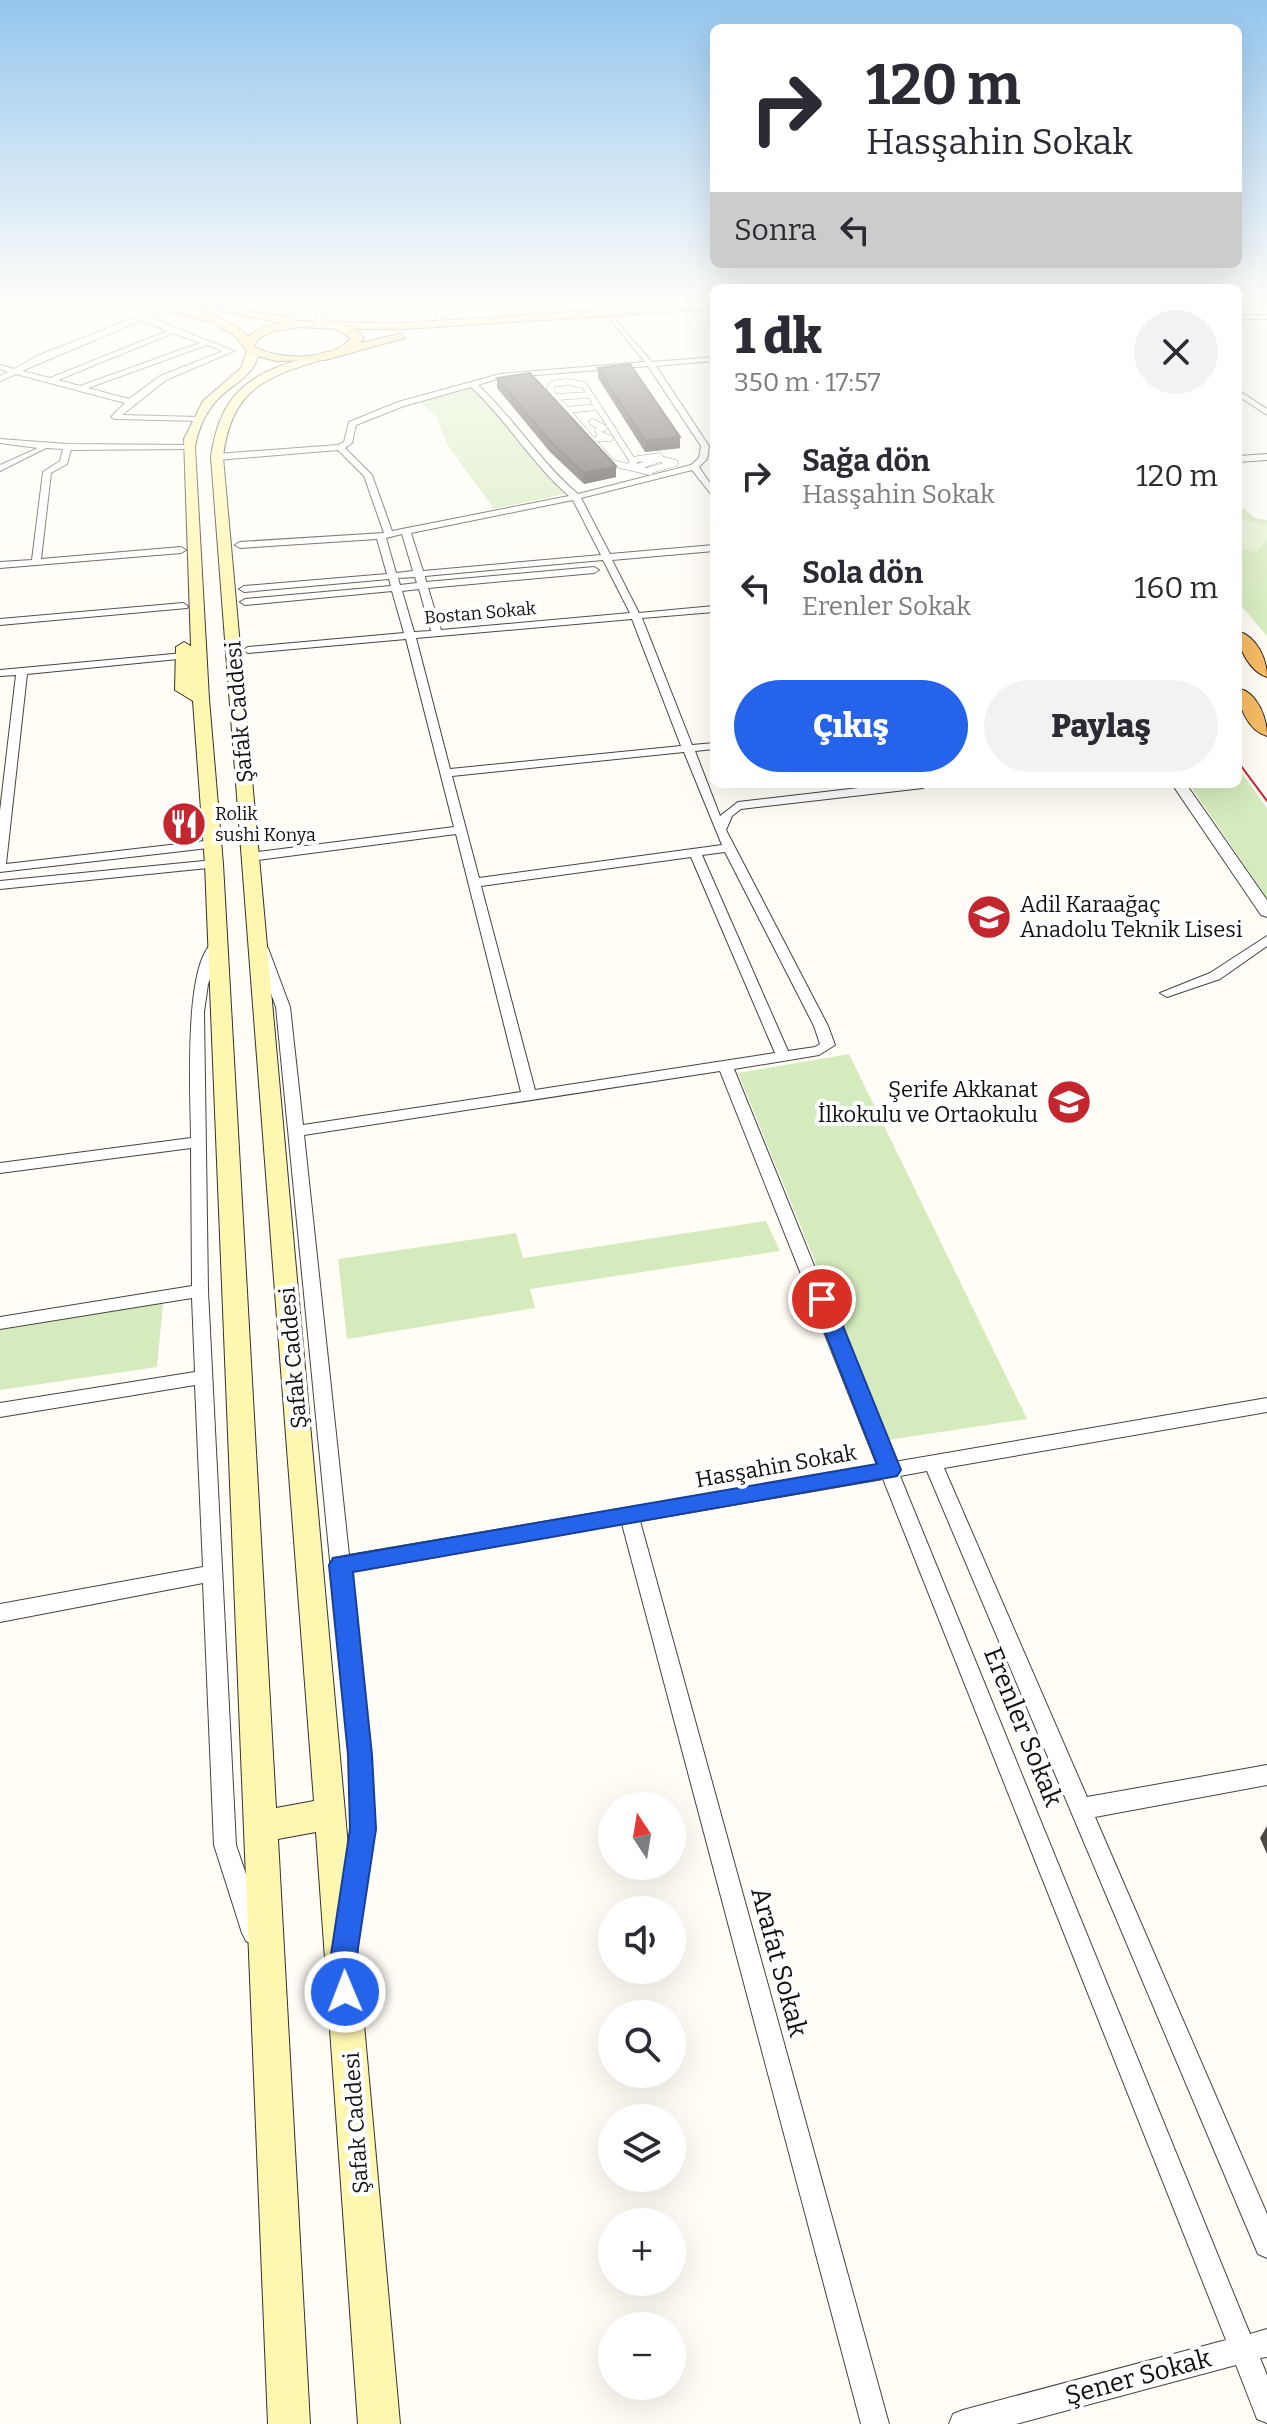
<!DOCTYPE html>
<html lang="tr">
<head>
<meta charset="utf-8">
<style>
  :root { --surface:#fff; --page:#f2f2f3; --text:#2b2b33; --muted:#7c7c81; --accent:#2563eb }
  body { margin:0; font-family:Bitter,serif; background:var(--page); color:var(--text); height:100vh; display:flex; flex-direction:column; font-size:30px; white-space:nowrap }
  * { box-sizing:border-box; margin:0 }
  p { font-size:26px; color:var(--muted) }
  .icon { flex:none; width:44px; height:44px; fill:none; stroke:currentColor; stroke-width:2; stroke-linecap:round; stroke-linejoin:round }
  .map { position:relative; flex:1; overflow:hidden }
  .sheet { position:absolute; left:710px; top:284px; width:532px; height:504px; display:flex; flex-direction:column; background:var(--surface); border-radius:12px; box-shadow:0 8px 32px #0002 }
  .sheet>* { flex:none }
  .top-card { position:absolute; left:710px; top:24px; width:532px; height:244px; border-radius:12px; box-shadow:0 8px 32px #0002; background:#fff; color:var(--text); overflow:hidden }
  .needle { width:52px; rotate:348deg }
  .buttons { position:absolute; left:598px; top:1792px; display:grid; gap:16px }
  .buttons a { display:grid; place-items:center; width:88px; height:88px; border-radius:50%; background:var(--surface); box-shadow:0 8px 32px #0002; font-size:40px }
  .pin { position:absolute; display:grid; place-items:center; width:68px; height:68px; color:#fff; margin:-34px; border:4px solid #fff; border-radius:50%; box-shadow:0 2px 8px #0007 }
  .me { position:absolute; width:88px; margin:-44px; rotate:359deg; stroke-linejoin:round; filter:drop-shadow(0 0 6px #0008) }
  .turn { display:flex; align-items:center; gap:28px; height:168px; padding:0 24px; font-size:36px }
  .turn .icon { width:104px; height:104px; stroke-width:2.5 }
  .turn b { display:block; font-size:56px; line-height:68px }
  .then { display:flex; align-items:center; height:76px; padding:0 24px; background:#0003; gap:16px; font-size:30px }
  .round { display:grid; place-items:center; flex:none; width:84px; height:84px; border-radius:42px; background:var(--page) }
  .headline { display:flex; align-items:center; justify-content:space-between; height:136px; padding:0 24px }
  h1 { font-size:48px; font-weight:800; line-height:60px }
  .cta { display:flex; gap:16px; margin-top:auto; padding:16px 24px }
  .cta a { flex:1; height:92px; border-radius:48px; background:var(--accent); color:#fff; font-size:32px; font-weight:800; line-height:92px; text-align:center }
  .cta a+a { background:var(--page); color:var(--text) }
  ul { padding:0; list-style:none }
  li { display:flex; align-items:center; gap:24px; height:112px; padding:0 24px }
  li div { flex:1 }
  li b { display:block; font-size:30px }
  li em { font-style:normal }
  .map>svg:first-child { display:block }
  .green { fill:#d5ebbd }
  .pitch { fill:#e6f2cf }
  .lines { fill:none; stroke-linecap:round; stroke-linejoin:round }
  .pedestrian-casing { stroke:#444; stroke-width:7 }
  .minor-casing { stroke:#444; stroke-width:2 }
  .tertiary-casing { stroke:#444; stroke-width:2 }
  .secondary-casing { stroke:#333; stroke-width:2 }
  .primary-casing { stroke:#222; stroke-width:2 }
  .trunk-casing { stroke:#222; stroke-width:2 }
  .pedestrian { stroke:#fff; stroke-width:6 }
  .minor { fill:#fff; fill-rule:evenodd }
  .tertiary { fill:#fff; fill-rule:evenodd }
  .secondary { fill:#fff6b0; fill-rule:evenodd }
  .primary { fill:#f9d66b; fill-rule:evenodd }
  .trunk { fill:#f7bc64; fill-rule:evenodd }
  .tram { stroke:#c4262e; stroke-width:2 }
  .wall { fill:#4d4742 }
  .shaded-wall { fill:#3f3936 }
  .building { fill:#5a524d; stroke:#3f3936; stroke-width:2 }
  .route { fill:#2563eb; stroke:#184099; stroke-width:2 }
  .labels { text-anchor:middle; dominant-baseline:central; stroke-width:8; stroke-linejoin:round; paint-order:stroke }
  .far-street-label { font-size:18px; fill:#111; stroke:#fff }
  .far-poi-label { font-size:18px; fill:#111; stroke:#fff; text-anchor:start }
  .street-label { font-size:22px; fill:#111; stroke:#fff }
  .poi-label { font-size:22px; fill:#111; stroke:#fff; text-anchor:start }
  .near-street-label { font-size:26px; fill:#111; stroke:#fff }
</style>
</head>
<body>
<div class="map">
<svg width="1267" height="2424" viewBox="0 0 1267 2424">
  <rect width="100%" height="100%" fill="#fffdf5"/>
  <g class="green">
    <polygon points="471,386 483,396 564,494 494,509 447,444 435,414 420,403"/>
    <polygon points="1238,504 1255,518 1267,520 1267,636 1238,602"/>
    <polygon points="1238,768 1267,808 1267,898 1189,784 1238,784"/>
    <polygon points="849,1054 1027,1419 888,1440 738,1073"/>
    <polygon points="766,1221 780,1251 530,1289 535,1308 347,1339 338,1259 516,1233 523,1258"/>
    <polygon points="163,1303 157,1367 0,1390 0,1330"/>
  </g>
  <polygon class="pitch" points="1240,519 1267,525 1267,540 1256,552 1238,548"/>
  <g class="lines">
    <g class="pedestrian-casing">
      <g id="pedestrian">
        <polyline points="555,397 590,395"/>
        <polyline points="565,410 598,407"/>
        <polyline points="592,422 604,428 598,430 600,433"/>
        <polygon points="604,436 610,438 598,438"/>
        <polyline points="632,460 659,456 660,459 637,467"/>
        <polyline points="630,466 634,463 584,385 568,382 552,384 550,389 555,397 612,463 650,472"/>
        <polyline points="647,471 675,463 660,459"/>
      </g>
    </g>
    <g class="minor-casing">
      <g id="minor">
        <polygon points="282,303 291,303 309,312 288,328 282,328 282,324 301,312"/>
        <polygon points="353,303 363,303 322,316 321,326 314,324 317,314"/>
        <polygon points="431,303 437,303 445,326 438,324"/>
        <path d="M167 305 169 308 148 317 234 351 166 380 122 415 198 417 201 421 115 419 111 417 125 403 16 374 0 381V376L8 372 0 369V365L14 369 37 356ZM142 320 167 331 50 378 22 371ZM173 333 200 343 80 386 58 380ZM207 345 223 351 160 376 129 399 88 388Z"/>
        <rect x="1238" y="315" width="29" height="4"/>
        <path d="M612 316 652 362 714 357V361L656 366 709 446 707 459 699 467 714 489V498L692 470 581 498 610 554 714 545V551L612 560 639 613 714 606V612L642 618 692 745 714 743V749L695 751 720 816 738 802 893 784H929L923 788 741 809 732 816 726 830 828 1026 835 1045 819 1055 734 1069 894 1462 1267 1398V1412L944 1468 1087 1797 1267 1765V1785L1095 1817 1267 2214V2258L1258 2254 927 1471 900 1476 1250 2334 1267 2329V2357L1260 2358 1267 2375V2423L1257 2419 1236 2365 1016 2424H949L953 2414 963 2410 1226 2340 883 1479 640 1521 889 2424H861L622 1524 351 1572 371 1755 374 1829 362 1916 358 1924 350 1928 342 1924 338 1916 352 1829 349 1755 276 1007 254 948 261 944 268 948 290 1007 303 1125 521 1092 456 834 251 861 245 857 251 853 454 827 406 639 248 653 243 650 248 647 404 633 392 591 245 605 240 602 245 599 391 586 389 579 244 592 239 589 244 586 387 574 377 539 240 548 235 545 240 542 384 533 364 476 338 450 217 460 213 457 217 454 338 445 344 442 349 422 398 402 500 374 645 362 610 319ZM648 366 701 446 699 458 691 465 578 494C540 462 514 418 478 385L500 378ZM471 387C507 420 532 464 569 496L392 531 372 475 345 448 352 443 356 425 404 406ZM573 500 601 555 423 571 411 533ZM402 534 413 571 396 573 386 538ZM603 560 630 613 441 630 428 588 594 573 599 570 594 567 426 582 425 576ZM415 577 417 583 400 585 398 578ZM419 589 431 631 414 632 402 591ZM632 619 681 746 450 769 416 638ZM684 752 722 845 479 878 452 776ZM725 852 814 1026 820 1044 815 1047 788 1051 702 855ZM691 857 775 1053 535 1090 481 886ZM720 1071 877 1465 349 1555 304 1135Z"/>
        <polygon points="1238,390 1267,409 1267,415 1238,396"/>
        <polygon points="0,439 67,444 192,445 193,447 189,449 71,450 67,464 51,473 41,559 181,547 186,550 181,553 0,568 0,562 32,560 43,472 60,461 63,449 46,448 0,471 0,465 38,448 0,443"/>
        <polygon points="1267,454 1267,460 1238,462 1238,456"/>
        <polygon points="183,603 188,606 187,608 0,625 0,619"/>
        <polygon points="184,653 188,654 188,658 27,674 6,864 213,840 217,841 217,847 0,872 0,811 16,675 0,676 0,670"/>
        <polygon points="214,860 218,861 218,867 0,889 0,881"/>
        <polygon points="1267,936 1267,946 1220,979 1167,997 1160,993 1210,973"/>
        <path d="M216 941 223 945 208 984 204 1012 208 1291 236 1845 266 1933 262 1941 254 1945 246 1941 242 1933 214 1845 203 1583 0 1622V1604L203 1567 195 1385 0 1417V1403L195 1372 192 1298 0 1329V1317L192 1286 191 1148 0 1173V1163L191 1138C191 1103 182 955 216 941Z"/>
      </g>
    </g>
    <g class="tertiary-casing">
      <polygon id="tertiary" points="1172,784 1186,784 1267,900 1267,917 1261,915"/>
    </g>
    <g class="secondary-casing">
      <path id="secondary" d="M253 348 259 351C255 377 233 383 217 400 205 413 198 430 195 447L209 699 223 864 276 1808 314 1801 211 457C221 383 261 369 327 352L331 353V357C269 376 232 385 223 457L400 2424H358L316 1832 278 1839 310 2424H268L205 864 193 701 175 690 176 647 184 642 191 646 184 439 203 401 241 368 247 351Z"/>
    </g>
    <g class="primary-casing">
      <path id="primary" d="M136 303C174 303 218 309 248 336L264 327 282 323 201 307 207 304 287 317 292 321 404 323 708 303H714V309L404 329H355L364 338 360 343 399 334 405 338 325 360 276 361 249 354 236 337 211 322ZM302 327 334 329 351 338C332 361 278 361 254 346 260 330 286 329 302 327Z"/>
    </g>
    <g class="trunk-casing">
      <g id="trunk">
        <path d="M1238 631C1257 637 1267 659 1267 677 1249 671 1238 648 1238 631Z"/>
        <path d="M1238 688C1258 693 1267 718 1267 736 1248 731 1238 706 1238 688Z"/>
      </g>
    </g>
    <use href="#pedestrian" class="pedestrian"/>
    <use href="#minor" class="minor"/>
    <use href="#tertiary" class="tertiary"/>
    <use href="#secondary" class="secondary"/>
    <use href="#primary" class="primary"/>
    <use href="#trunk" class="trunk"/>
    <polyline class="tram" points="1238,762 1267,801"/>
  </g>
  <g class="wall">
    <polygon points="598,368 680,437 680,448 645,452 598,378"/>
    <polygon points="497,378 616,466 616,477 584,484 550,452 497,388"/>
    <polygon points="1267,1826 1267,1854 1260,1838"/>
  </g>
  <g class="shaded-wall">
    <polygon points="680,437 680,448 645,452 645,441"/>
    <polygon points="616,466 616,477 584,484 584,473"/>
  </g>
  <g class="building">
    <polygon points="630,364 680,437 645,441 598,368"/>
    <polygon points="530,373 616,466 584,473 550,441 497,378"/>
  </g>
  <linearGradient id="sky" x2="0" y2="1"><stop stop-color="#95c6ee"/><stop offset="0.47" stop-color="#fffefa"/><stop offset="1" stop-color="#fffefa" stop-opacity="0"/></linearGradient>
  <rect width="1267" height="642" fill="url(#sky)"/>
  <polygon class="route" points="822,1292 832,1299 901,1470 897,1476 353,1572 372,1755 376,1829 356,1961 359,1992 355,2001 345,2005 336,2001 332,1992 330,1961 350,1829 348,1755 329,1565 333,1558 877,1464 812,1299"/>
  <defs>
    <g id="restaurant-disc" transform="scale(2.3)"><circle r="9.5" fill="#c4262e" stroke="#fff"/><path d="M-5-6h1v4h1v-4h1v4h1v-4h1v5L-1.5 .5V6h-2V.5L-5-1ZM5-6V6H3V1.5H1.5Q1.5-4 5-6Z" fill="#fff"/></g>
    <g id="school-disc" transform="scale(2.3)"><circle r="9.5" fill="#c4262e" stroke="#fff"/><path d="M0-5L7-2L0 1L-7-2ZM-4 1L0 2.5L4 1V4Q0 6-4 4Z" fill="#fff"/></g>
  </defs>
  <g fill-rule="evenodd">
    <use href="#restaurant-disc" x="184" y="824"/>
    <use href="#school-disc" x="989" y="917"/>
    <use href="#school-disc" x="1069" y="1102"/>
  </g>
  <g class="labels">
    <g class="far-street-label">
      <text transform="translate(480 613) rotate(-5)">Bostan Sokak</text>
    </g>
    <g class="far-poi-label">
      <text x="215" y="814">Rolik<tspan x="215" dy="21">sushi Konya</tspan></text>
    </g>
    <g class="street-label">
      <text transform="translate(239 712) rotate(-95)">Şafak Caddesi</text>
      <text transform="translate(293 1358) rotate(-95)">Şafak Caddesi</text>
      <text transform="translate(776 1466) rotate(-10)">Hasşahin Sokak</text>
      <text transform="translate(356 2123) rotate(-94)">Şafak Caddesi</text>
    </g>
    <g class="poi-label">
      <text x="1020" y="904">Adil Karaağaç<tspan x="1020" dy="25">Anadolu Teknik Lisesi</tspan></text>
      <text x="1038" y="1089" text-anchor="end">Şerife Akkanat<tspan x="1038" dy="25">İlkokulu ve Ortaokulu</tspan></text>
    </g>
    <g class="near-street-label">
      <text transform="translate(1023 1727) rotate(68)">Erenler Sokak</text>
      <text transform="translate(779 1962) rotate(75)">Arafat Sokak</text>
      <text transform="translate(1138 2377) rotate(-15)">Şener Sokak</text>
    </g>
  </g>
</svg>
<div class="buttons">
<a><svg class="needle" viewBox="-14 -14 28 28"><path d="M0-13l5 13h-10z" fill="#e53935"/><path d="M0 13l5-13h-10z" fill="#7c7c81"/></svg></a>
<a><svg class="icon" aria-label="sound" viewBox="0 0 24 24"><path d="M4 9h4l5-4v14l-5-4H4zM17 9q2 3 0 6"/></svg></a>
<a><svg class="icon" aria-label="search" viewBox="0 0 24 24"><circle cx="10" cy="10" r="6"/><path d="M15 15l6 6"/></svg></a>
<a><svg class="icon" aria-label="layers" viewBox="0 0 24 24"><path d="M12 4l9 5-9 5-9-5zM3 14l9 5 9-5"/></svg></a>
<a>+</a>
<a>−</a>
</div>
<div class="pin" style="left:822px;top:1299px;background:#d93025"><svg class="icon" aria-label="arrive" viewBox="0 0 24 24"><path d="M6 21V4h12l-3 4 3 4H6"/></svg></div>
<svg class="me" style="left:345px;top:1992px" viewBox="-20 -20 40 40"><circle r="17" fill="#2563eb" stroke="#fff" stroke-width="3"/><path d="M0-11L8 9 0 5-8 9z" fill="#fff"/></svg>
<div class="top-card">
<div class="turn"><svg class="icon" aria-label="right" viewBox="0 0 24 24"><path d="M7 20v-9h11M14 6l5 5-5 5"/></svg><div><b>120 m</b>Hasşahin Sokak</div></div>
<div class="then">Sonra<svg class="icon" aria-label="left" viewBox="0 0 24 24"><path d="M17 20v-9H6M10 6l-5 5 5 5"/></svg></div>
</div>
<section class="sheet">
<div class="headline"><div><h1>1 dk</h1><p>350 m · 17:57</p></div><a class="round"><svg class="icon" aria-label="close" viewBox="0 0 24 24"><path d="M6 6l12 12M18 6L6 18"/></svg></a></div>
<ul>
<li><svg class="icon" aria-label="right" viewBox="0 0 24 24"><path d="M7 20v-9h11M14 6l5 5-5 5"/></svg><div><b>Sağa dön</b><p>Hasşahin Sokak</p></div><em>120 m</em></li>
<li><svg class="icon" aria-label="left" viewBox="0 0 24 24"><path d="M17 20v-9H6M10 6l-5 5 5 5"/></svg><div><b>Sola dön</b><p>Erenler Sokak</p></div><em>160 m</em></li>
</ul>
<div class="cta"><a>Çıkış</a><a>Paylaş</a></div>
</section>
</div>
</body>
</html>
